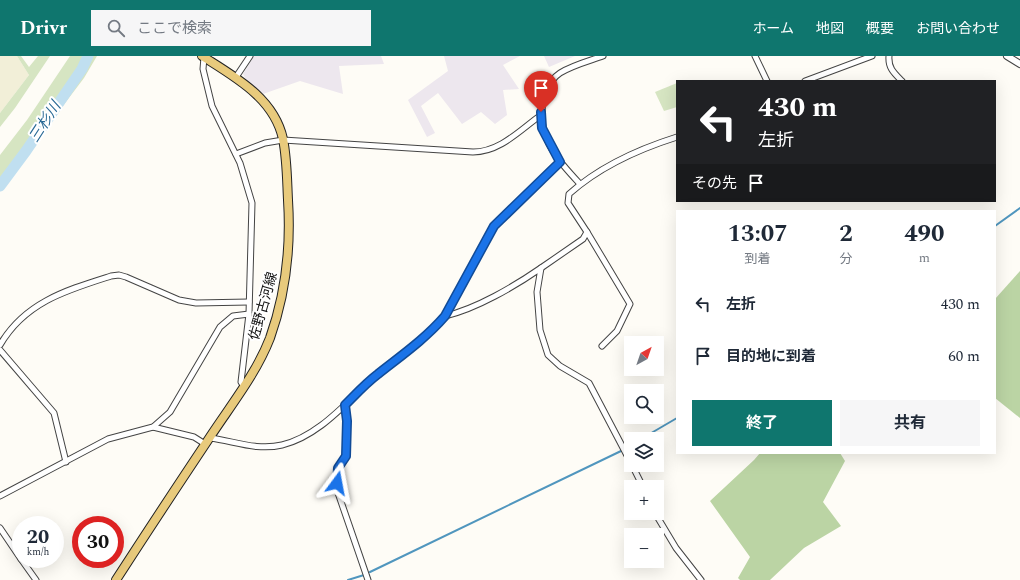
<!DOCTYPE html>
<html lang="ja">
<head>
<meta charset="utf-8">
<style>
  :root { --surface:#fff; --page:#f6f6f7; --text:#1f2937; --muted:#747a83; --accent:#0f766e }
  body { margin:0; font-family:Spectral,"Noto Sans JP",serif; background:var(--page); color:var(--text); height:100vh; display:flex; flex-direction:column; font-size:15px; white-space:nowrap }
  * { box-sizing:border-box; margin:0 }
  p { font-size:13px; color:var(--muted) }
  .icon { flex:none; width:22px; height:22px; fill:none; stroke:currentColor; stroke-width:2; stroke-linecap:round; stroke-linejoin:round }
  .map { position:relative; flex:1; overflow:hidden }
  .drawer { position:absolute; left:676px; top:154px; width:320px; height:244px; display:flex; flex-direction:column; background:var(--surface); border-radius:0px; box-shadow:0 4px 16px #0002 }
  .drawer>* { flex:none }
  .guide { position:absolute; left:676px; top:24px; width:320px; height:122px; border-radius:0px; box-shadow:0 4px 16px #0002; background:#202124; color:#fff; overflow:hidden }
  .needle { width:26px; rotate:40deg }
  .controls { position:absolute; left:624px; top:280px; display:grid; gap:8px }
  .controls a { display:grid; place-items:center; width:40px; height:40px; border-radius:0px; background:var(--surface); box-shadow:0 4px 16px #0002; font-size:20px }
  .speed { position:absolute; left:12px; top:460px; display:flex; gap:8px; font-size:20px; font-weight:700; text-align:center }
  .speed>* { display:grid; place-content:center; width:52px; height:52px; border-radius:50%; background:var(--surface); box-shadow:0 4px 16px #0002; line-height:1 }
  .speed small { font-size:10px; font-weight:400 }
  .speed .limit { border:6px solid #d22; background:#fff; color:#111 }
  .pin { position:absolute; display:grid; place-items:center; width:34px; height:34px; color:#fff; margin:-41px -17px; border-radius:50% 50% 50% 0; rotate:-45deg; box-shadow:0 0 4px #0007 }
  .pin .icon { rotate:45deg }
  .me { position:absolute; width:44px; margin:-22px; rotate:13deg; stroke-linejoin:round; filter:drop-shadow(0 0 3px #0008) }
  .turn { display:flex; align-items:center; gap:14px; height:84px; padding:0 16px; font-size:18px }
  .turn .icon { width:52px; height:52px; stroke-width:2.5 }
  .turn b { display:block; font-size:28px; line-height:34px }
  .then { display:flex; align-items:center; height:38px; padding:0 16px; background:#0003; gap:8px; font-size:15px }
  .eta { display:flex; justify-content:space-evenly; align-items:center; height:68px; text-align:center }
  .eta b { font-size:24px; font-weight:700; line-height:28px }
  .cta { display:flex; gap:8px; margin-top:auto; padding:8px 16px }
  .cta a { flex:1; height:46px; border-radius:0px; background:var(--accent); color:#fff; font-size:16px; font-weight:700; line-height:46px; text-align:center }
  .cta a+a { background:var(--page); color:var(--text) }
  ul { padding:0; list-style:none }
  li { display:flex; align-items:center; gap:12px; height:52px; padding:0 16px }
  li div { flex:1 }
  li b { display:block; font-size:15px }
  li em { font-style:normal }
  header { display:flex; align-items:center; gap:24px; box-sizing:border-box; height:56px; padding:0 20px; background:var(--accent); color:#fff }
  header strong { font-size:19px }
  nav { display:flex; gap:22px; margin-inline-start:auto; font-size:14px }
  .search { width:280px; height:36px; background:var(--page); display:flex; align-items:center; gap:10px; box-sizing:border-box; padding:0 14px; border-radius:0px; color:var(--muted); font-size:15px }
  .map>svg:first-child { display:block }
  .industrial { fill:#ede7ee }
  .farmland { fill:#f2efd8 }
  .green { fill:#d6e5c2 }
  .forest { fill:#bbd4a4 }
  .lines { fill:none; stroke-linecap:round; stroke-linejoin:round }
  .stream { stroke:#5096be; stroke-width:2 }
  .river { stroke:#c0dff0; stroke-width:11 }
  .minor-casing { stroke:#444; stroke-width:7 }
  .tertiary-casing { stroke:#444; stroke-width:8 }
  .primary-casing { stroke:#222; stroke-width:10 }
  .minor { stroke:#fff; stroke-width:5 }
  .tertiary { stroke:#fff; stroke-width:6 }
  .primary { stroke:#e8ca7c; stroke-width:8 }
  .route-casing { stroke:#114b97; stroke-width:10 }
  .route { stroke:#1a73e8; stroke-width:7 }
  .labels { text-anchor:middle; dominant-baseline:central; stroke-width:4; stroke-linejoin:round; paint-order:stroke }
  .street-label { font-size:14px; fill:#111; stroke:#fff }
  .water-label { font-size:15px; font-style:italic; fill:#286995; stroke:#fff }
</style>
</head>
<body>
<header>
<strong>Drivr</strong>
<div class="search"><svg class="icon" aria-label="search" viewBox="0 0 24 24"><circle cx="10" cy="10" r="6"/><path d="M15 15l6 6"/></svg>ここで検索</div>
<nav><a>ホーム</a><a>地図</a><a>概要</a><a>お問い合わせ</a></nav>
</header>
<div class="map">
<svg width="1020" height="524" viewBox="0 0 1020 524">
  <rect width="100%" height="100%" fill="#fefcf6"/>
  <g class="industrial">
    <polygon points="254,0 381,0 384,8 339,10 343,38 300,25 263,38 245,22 243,18"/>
    <polygon points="444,0 520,0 503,9 519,33 503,34 507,59 495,68 481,56 462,68 438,37 421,50 435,77 427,81 408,44 448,15"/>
    <polygon points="544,0 575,0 549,11"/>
  </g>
  <polygon class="farmland" points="0,0 17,0 29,19 0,57"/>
  <g class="green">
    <polygon points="17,0 21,0 29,11 38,0 50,0 15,52 0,71 0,57 29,19"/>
    <polygon points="70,0 97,0 84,22 0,133 0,99 27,64"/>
    <polygon points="677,27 677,51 664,55 655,36"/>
  </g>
  <g class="forest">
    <polygon points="1020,215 1020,362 995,342 995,243"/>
    <polygon points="760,397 840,397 845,405 823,446 841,470 804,492 770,524 740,524 738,522 750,501 710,445 754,404"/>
  </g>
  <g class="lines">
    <g class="stream">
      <polyline points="995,170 1020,152"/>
      <polyline points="641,383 677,362"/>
      <polyline points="627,391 631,389"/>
      <polyline points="370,516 621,395"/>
      <polyline points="348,524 364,519"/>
    </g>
    <polyline class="river" points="0,130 26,95 82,13 88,0"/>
    <g class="minor-casing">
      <g id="minor">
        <polyline points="755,0 767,25"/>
        <path d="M889 0C888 12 894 17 902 25"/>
        <polyline points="204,1 203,13 212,50 240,107 252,147 249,258 241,326 244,331"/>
        <polyline points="236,21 250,0"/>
        <polyline points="805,25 872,0"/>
        <path d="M236 98 265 87 283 84 473 96C500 96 520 74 541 59"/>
        <path d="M580 128C556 102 533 77 545 39 548 30 552 22 560 17 573 9 589 5 603 0"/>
        <polyline points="587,176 630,248 617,275 602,290"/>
        <path d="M541 212 583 183 587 176 568 147 569 138C599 111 639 93 677 81"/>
        <path d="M445 260C476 253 515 230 541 212L537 236 540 274 548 299 560 310 589 327 631 407"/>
        <path d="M0 289C25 246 67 234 111 220L119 219 126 221 179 244 196 247 249 246"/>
        <polyline points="0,294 54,357 66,406"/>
        <polyline points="345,349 347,365 346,400 338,412 336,431 368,524"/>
        <polyline points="153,371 194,381 205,388"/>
        <path d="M210 382C234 385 257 395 282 389 320 380 348 344 377 319 401 298 424 285 445 260L494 170 560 106"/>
        <polyline points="632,409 643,431"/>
        <polyline points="0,440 108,383 153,371 170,356 220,271 233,260 249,258"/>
        <polyline points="655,457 676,492 701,524"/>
        <polyline points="0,472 21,503"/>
        <polyline points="21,503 36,524"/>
      </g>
    </g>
    <g class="tertiary-casing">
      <polyline id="tertiary" points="1007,0 1020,8"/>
    </g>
    <g class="primary-casing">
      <path id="primary" d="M116 524C147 476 178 429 210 381 231 349 256 318 270 282 286 237 291 191 288 144 287 124 287 103 283 83 274 42 235 21 202 0"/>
    </g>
    <use href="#minor" class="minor"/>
    <use href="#tertiary" class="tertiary"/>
    <use href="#primary" class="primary"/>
  </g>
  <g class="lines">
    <g class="route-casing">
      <path id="route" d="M337 427 338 412 346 400 347 365 345 349C355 339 366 327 378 318 402 299 425 283 445 260L494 170 560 106 542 72 541 56"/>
    </g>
    <use href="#route" class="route"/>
  </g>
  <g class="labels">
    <g class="street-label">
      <text transform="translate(263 250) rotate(-74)">佐野古河線</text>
    </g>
    <g class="water-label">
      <text transform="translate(45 66) rotate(-57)">三杉川</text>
    </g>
  </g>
</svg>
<div class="controls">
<a><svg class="needle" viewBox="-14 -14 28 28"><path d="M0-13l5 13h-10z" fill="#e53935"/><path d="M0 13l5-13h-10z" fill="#747a83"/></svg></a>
<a><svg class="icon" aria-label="search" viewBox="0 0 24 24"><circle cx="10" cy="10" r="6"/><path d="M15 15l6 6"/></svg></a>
<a><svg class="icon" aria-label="layers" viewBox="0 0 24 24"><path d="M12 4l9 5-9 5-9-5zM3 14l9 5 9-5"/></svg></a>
<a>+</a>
<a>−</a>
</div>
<div class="speed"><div>20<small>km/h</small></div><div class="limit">30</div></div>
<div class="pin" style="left:541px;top:56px;background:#d93025"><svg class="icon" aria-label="arrive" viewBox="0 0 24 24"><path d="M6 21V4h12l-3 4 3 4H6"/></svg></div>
<svg class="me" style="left:337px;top:427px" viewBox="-20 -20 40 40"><path d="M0-17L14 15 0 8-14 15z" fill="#1a73e8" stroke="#fff" stroke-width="4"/></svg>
<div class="guide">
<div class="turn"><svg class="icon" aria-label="left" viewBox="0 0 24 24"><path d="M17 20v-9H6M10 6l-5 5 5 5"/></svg><div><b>430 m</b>左折</div></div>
<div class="then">その先<svg class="icon" aria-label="arrive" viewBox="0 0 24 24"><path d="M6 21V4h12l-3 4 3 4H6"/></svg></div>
</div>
<section class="drawer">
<div class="eta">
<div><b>13:07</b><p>到着</p></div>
<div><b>2</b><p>分</p></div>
<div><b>490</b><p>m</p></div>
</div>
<ul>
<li><svg class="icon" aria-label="left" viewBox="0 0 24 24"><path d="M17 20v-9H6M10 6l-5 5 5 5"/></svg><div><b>左折</b></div><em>430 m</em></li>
<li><svg class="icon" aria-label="arrive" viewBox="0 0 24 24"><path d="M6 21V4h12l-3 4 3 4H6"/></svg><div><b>目的地に到着</b></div><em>60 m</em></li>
</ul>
<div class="cta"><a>終了</a><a>共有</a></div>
</section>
</div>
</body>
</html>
